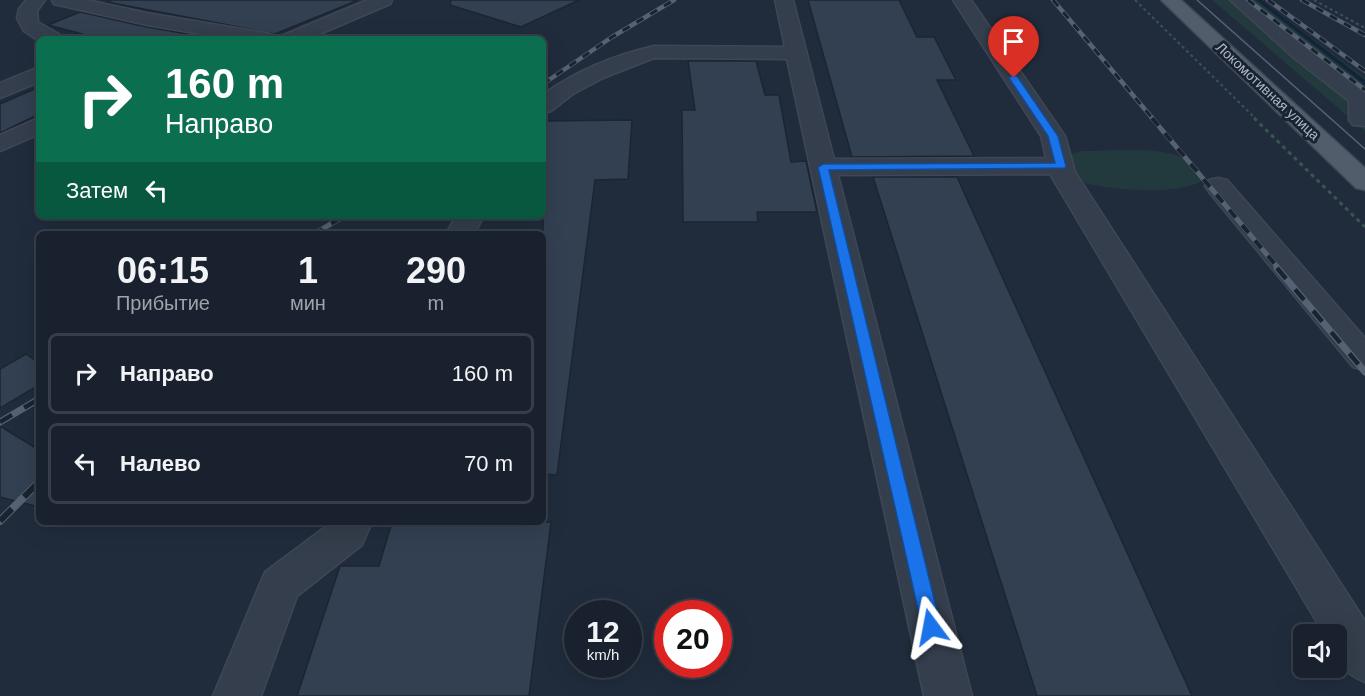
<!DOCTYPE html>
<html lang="ru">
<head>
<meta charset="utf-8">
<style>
  :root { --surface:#18212d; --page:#252e39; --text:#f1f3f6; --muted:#9fa3aa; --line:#363e49 }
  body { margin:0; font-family:Helvetica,sans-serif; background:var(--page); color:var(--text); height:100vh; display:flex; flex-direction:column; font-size:22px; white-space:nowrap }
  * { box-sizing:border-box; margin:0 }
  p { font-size:20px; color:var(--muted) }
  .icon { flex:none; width:33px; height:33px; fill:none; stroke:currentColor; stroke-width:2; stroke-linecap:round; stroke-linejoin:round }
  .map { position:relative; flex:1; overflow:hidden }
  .sheet { position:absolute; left:36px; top:231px; width:510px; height:294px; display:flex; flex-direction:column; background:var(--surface); border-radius:9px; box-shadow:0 6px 24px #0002,0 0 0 2px var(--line) }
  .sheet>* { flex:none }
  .banner { position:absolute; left:36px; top:36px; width:510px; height:183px; border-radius:9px; box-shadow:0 6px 24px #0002,0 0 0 2px var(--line); background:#0b6e4f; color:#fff; overflow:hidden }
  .buttons { position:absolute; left:1293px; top:624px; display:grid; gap:12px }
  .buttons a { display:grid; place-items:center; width:54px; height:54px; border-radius:9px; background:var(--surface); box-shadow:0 6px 24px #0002,0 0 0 2px var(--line); font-size:30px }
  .speed { position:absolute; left:564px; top:600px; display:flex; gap:12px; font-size:30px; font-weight:700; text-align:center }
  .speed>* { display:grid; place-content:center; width:78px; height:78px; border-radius:50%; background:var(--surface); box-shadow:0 6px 24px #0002,0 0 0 2px var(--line); line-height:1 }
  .speed small { font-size:15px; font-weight:400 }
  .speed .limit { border:9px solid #d22; background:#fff; color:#111 }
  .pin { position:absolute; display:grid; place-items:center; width:51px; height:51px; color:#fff; margin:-62px -26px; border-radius:50% 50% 50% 0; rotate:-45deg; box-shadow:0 0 6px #0007 }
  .pin .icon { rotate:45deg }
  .me { position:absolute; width:66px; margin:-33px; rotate:347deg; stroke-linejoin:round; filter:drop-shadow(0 0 4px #0008) }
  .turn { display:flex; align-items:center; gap:21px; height:126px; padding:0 30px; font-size:27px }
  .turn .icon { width:78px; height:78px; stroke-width:2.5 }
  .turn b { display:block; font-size:42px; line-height:51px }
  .then { display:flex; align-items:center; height:57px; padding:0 30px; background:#0003; gap:12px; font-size:22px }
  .eta { display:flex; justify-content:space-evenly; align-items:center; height:102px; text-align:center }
  .eta b { font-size:36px; font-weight:700; line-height:42px }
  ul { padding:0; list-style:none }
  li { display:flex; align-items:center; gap:18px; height:81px; margin:0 12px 9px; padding:0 18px; border:3px solid var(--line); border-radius:9px }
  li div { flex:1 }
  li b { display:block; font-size:22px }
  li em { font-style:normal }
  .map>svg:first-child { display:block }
  .green { fill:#223a3d }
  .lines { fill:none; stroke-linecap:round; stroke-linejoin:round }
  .stream { fill:#13233a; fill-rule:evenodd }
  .building { fill:#324052; stroke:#1c2532; stroke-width:1.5 }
  .minor-casing { stroke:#3e4755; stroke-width:3 }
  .major-casing { stroke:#3e4755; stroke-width:3 }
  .path-far1 { stroke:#3b5355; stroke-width:2; stroke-dasharray:3 3; stroke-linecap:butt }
  .path { stroke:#3b5355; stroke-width:3; stroke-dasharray:4 4; stroke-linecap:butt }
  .minor { fill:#343e4c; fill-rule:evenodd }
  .major { fill:#525d6c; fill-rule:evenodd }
  .tram { stroke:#566273; stroke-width:1.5 }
  .rail-far3-casing { stroke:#566273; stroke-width:4.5 }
  .rail-far2-casing { stroke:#566273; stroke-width:5 }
  .rail-far1-casing { stroke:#566273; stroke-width:7 }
  .rail-casing { stroke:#566273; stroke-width:8 }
  .rail-far3 { stroke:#1a2330; stroke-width:3; stroke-dasharray:8; stroke-linecap:butt }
  .rail-far2 { stroke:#1a2330; stroke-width:4; stroke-dasharray:10; stroke-linecap:butt }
  .rail-far1 { stroke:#1a2330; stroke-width:4.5; stroke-dasharray:14; stroke-linecap:butt }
  .rail { stroke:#1a2330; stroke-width:6; stroke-dasharray:17; stroke-linecap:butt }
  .route { fill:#1a73e8; stroke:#114b97; stroke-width:1.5 }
  .labels { text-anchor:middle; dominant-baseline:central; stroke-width:6; stroke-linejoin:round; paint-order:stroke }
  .far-street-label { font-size:14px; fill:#afb9c8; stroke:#1a2330 }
</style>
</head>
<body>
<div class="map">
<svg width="1365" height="696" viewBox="0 0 1365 696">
  <rect width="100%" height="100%" fill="#202c3c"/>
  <g class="green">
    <polygon points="1212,0 1260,0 1365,78 1365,131"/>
    <path d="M1083 151C1116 151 1185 141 1203 175L1202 181C1176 196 1105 190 1077 181L1066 155Z"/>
  </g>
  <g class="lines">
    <polygon class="stream" points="1256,0 1261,0 1365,80 1365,85"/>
  </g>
  <g class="building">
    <polygon points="112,0 356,0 356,1 275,34 107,2"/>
    <polygon points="451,0 579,0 521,27 450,5"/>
    <polygon points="808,0 899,0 917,37 934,37 956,80 937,80 974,156 852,157"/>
    <polygon points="80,12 147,27 216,39 101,39 48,25"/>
    <polygon points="688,61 756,61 765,95 779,95 791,162 806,161 817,212 757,212 758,222 683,222 682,110 695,110"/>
    <polygon points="39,87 39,114 0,133 0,104"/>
    <polygon points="632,120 628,179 595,180 557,475 543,474 543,121"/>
    <polygon points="873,177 957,177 1192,696 1037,696"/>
    <polygon points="26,354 39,363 39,385 0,408 0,369"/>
    <polygon points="0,426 39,450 39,507 0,497"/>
    <polygon points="392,522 551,522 529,696 297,696 340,566 379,566"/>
  </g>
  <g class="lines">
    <g class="minor-casing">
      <g id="minor">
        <polygon points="26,0 45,0 37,11 38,22 60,35 63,39 39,39 39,41 24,31 17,18 19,9"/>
        <polygon points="52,0 87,0 147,13 266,33 273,35 276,39 230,39 147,25 54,4"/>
        <polygon points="367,0 392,0 390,4 308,39 281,39 284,35"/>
        <path d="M775 0H793L834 159 1046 158 1041 136 953 0H971L1065 136 1075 172 1365 621V682C1340 672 1336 660 1336 634H1324L1050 174 838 175 972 696H924L787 59 654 58 603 78 573 94 551 111 543 113 545 93C578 70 615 55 654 46L785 47Z"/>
        <polygon points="1230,0 1250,0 1307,49 1365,92 1365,126 1353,125 1349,120 1349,101 1293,57"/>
        <polygon points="39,67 39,82 0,98 0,83"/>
        <polygon points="39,118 39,134 0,151 0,135"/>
        <polygon points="1218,178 1227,180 1365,338 1365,370 1353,367 1209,192 1205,186 1209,180"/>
        <polygon points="456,216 484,216 474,234 446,234"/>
        <polygon points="332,522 372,522 362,545 297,596 261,696 213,696 265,572"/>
      </g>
    </g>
    <g class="major-casing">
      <polygon id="major" points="1161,0 1181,0 1365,168 1365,190 1356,188"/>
    </g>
    <g class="path-far1">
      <polyline points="1135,0 1256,119"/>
      <polyline points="1314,0 1365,28"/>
    </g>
    <polyline class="path" points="1254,118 1365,227"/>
    <use href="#minor" class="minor"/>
    <use href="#major" class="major"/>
    <polyline class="tram" points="1197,0 1365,149"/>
    <g class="rail-far3-casing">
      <g id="rail-far3">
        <polyline points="1053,0 1153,119"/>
        <polyline points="1248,0 1365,90"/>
        <polyline points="1268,0 1365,71"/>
        <polyline points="1302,0 1365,35"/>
        <polyline points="543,84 612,37 674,0"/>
      </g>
    </g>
    <g class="rail-far2-casing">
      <g id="rail-far2">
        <polyline points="1152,118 1279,269"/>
        <polyline points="314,234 344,216"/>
      </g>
    </g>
    <g class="rail-far1-casing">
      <g id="rail-far1">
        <polyline points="1277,268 1365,372"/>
        <polyline points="0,422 39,399"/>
      </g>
    </g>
    <g class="rail-casing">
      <polyline id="rail" points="0,521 39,482"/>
    </g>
    <use href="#rail-far3" class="rail-far3"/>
    <use href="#rail-far2" class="rail-far2"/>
    <use href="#rail-far1" class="rail-far1"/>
    <use href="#rail" class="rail"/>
  </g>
  <polygon class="route" points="1011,76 1017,76 1058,136 1066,166 1065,168 829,170 941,627 938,633 931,635 925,633 922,627 818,167 823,164 1055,163 1048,136 1009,78"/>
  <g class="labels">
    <g class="far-street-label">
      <text transform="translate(1268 91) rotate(43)">Локомотивная улица</text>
    </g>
  </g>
</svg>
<div class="buttons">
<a><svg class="icon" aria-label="sound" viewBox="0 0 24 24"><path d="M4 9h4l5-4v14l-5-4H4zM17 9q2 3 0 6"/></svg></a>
</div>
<div class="speed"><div>12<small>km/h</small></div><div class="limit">20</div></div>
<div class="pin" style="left:1014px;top:78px;background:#d93025"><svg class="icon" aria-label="arrive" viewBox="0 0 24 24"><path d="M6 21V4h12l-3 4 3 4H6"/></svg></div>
<svg class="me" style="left:931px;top:627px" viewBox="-20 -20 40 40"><path d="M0-17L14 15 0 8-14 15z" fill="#1a73e8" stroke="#fff" stroke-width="4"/></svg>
<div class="banner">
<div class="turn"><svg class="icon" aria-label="right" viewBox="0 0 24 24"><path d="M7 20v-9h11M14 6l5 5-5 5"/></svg><div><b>160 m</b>Направо</div></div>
<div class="then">Затем<svg class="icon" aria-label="left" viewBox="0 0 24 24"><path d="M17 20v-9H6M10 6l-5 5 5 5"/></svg></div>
</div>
<section class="sheet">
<div class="eta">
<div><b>06:15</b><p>Прибытие</p></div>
<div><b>1</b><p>мин</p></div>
<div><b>290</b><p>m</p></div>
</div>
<ul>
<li><svg class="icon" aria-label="right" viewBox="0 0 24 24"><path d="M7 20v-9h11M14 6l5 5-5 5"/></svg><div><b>Направо</b></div><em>160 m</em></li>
<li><svg class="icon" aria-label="left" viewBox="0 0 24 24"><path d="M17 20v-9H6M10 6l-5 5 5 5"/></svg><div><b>Налево</b></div><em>70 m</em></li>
</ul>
</section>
</div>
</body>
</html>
